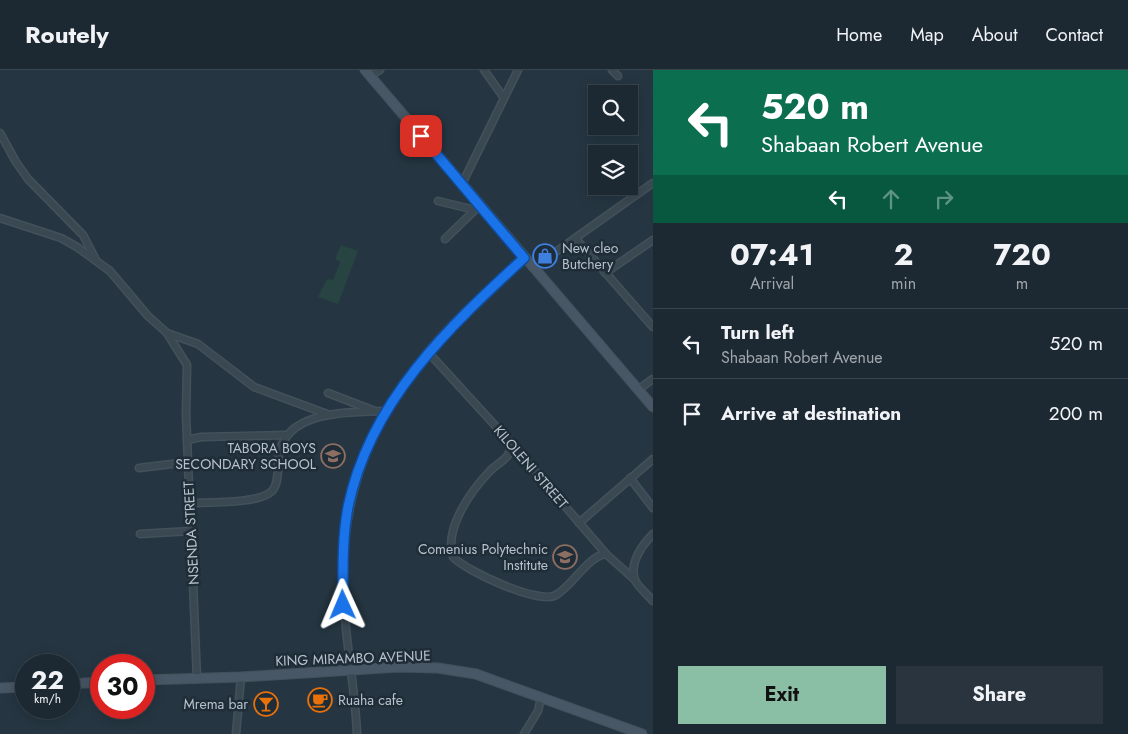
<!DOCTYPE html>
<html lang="en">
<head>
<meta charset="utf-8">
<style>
  :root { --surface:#1c2832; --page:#29343e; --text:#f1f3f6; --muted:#a0a6ac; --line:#3a444d; --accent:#8abfa5 }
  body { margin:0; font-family:Jost,sans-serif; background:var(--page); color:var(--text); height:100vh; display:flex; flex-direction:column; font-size:19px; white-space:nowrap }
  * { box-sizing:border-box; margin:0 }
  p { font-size:16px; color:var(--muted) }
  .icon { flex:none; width:28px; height:28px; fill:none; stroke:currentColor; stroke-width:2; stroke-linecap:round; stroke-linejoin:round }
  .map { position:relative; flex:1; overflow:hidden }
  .side { display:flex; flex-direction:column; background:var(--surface); width:475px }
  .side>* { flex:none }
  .guide { background:#0b6e4f; color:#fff; overflow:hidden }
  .controls { position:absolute; left:588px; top:15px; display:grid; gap:10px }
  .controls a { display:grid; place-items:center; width:50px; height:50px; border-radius:0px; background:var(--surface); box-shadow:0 2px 12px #0003,0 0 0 1px var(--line); font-size:25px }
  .speed { position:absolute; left:15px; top:584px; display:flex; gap:10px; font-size:25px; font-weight:700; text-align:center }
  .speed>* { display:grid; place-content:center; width:65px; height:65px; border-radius:50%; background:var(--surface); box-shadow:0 2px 12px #0003,0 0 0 1px var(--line); line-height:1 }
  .speed small { font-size:12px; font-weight:400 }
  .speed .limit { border:8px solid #d22; background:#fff; color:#111 }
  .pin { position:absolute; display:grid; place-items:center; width:42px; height:42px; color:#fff; margin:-21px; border-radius:10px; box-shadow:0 2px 8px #0006 }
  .me { position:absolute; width:55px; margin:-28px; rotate:359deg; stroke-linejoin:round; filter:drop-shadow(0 0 4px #0008) }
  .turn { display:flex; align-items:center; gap:18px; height:105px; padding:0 25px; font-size:22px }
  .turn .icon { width:65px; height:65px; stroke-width:2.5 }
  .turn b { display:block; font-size:35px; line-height:42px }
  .lanes { display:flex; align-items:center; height:48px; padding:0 25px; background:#0003; justify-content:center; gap:25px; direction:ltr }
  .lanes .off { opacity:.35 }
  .eta { display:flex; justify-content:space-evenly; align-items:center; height:85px; text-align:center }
  .eta b { font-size:30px; font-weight:700; line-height:35px }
  .button { display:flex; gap:10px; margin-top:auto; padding:10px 25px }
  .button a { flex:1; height:58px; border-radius:0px; background:var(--accent); color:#111; font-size:20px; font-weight:700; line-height:58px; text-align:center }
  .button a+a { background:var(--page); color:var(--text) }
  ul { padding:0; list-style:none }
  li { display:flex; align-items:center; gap:15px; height:70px; padding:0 25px; border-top:1px solid var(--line) }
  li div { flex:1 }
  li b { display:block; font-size:19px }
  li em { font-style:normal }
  header { display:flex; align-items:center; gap:30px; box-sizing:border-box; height:70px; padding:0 25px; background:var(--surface); border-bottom:1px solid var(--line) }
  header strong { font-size:24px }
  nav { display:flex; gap:28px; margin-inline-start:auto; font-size:18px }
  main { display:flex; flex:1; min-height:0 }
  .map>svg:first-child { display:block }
  .green { fill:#274342 }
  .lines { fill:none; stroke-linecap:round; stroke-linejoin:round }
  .street-casing { stroke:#43515b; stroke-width:9 }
  .secondary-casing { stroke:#43515b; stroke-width:11 }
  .street { stroke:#3a4852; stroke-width:6 }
  .secondary { stroke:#485765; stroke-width:9 }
  .route-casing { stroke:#114b97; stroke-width:12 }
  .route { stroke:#1a73e8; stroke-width:9 }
  .labels { text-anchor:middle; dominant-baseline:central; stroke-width:5; stroke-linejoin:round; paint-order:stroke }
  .poi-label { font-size:14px; fill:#b7c2cc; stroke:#1e2d37; text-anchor:end }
  .street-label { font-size:14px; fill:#b7c2cc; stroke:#1e2d37 }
</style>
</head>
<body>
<header>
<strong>Routely</strong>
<nav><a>Home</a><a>Map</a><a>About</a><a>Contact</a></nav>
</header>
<main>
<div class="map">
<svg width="653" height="664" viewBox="0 0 653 664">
  <rect width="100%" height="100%" fill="#253642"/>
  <polygon class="green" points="341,175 358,181 338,234 318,227 327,209 333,210 340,192 335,189"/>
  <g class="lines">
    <g class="street-casing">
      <g id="street">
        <polyline points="484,0 504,28"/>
        <polyline points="612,0 618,6"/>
        <polyline points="370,6 380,0"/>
        <polyline points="0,63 16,92 28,109 83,165 95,188"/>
        <polyline points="462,114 518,0"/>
        <polyline points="438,131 475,140"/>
        <polyline points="0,148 61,168 77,177 110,201 148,246 167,263 198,274 254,317 327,344"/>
        <polyline points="445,169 480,135"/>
        <polyline points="576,169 653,257"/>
        <polyline points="533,198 653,113"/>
        <polyline points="605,203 653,170"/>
        <polyline points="167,263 187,295 186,344 197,609"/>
        <polyline points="428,282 511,373 606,484 635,510"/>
        <polyline points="639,319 653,309"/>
        <polyline points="328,323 375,341"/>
        <polyline points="187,370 201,367 288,365"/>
        <path d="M511 373C512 389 498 392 489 402 470 422 444 459 453 487 466 501 539 535 556 525 573 515 588 486 606 484"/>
        <polyline points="139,398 188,392"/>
        <polyline points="630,408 653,438"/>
        <path d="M190 433C208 432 260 434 272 421 280 413 277 395 279 384 287 339 353 342 387 341"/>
        <polyline points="579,453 653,389"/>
        <polyline points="140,464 191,461"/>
        <path d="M653 464C642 475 629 493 635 510 638 517 648 525 653 531"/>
        <polyline points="236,664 241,607"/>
        <path d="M357 664C355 614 344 566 343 517 341 410 381 328 455 252 476 230 501 209 524 188"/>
        <polyline points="524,664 538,641 541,628"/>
      </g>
    </g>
    <g class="secondary-casing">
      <g id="secondary">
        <polyline points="365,0 653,337"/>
        <polyline points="144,610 241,607 399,597 438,598 476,604 642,664"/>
        <polyline points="69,614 101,612"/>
        <polyline points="0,618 26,617"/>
      </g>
    </g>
    <use href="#street" class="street"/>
    <use href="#secondary" class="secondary"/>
  </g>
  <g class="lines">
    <g class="route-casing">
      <path id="route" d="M343 535C343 502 342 469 348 437 370 331 448 258 524 188L421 66"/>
    </g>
    <use href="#route" class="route"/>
  </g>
  <defs>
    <g id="shop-ring" transform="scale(1.25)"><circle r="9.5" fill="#1e2d37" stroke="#3f7fe0" stroke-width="1.5"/><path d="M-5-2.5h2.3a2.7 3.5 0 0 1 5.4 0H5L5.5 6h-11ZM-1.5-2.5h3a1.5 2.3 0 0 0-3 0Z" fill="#3f7fe0"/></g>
    <g id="school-ring" transform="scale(1.25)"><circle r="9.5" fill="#1e2d37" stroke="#8d6e63" stroke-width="1.5"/><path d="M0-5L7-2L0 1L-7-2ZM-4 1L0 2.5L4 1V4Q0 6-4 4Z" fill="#8d6e63"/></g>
    <g id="cafe-ring" transform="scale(1.25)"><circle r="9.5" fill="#1e2d37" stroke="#e8710a" stroke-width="1.5"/><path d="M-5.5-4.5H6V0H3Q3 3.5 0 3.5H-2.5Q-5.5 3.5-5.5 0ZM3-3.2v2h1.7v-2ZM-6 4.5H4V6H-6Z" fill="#e8710a"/></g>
    <g id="bar-ring" transform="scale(1.25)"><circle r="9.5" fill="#1e2d37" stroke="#e8710a" stroke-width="1.5"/><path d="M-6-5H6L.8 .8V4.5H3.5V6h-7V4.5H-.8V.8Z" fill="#e8710a"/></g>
  </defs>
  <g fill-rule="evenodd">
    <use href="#shop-ring" x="545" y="186"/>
    <use href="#school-ring" x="333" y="386"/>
    <use href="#school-ring" x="565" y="487"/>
    <use href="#cafe-ring" x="320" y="630"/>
    <use href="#bar-ring" x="266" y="634"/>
  </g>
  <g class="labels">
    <g class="poi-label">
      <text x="562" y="178" text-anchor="start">New cleo<tspan x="562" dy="16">Butchery</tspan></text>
      <text x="316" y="378">TABORA BOYS<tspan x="316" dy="16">SECONDARY SCHOOL</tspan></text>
      <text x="548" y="479">Comenius Polytechnic<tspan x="548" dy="16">Institute</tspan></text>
      <text x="338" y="630" text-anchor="start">Ruaha cafe</text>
      <text x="248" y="634">Mrema bar</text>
    </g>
    <g class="street-label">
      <text transform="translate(531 397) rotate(49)">KILOLENI STREET</text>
      <text transform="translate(191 463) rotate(-93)">NSENDA STREET</text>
      <text transform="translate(353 588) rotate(-2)">KING MIRAMBO AVENUE</text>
    </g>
  </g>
</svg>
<div class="controls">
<a><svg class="icon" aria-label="search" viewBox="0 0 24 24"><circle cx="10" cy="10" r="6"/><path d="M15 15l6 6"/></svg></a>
<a><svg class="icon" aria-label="layers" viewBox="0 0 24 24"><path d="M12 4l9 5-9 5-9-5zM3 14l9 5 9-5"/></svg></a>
</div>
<div class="speed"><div>22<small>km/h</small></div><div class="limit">30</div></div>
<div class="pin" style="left:421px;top:66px;background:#d93025"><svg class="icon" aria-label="arrive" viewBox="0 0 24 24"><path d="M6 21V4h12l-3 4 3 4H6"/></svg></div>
<svg class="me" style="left:343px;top:535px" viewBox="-20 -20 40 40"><path d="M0-17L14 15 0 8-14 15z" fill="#1a73e8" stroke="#fff" stroke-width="4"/></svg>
</div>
<section class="side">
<div class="guide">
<div class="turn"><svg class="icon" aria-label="left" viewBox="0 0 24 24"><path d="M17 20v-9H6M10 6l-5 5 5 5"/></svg><div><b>520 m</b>Shabaan Robert Avenue</div></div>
<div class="lanes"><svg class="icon" aria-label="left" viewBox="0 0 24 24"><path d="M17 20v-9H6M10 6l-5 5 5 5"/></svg><svg class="icon off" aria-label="ahead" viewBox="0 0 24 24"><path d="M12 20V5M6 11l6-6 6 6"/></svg><svg class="icon off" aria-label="right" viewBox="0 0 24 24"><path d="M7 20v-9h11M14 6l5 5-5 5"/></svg></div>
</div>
<div class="eta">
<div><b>07:41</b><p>Arrival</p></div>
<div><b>2</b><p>min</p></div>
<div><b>720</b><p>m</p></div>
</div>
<ul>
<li><svg class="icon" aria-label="left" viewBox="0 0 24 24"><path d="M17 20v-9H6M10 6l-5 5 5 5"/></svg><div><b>Turn left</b><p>Shabaan Robert Avenue</p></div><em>520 m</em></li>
<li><svg class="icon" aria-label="arrive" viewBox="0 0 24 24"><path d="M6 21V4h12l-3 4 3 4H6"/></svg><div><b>Arrive at destination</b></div><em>200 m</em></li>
</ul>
<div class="button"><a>Exit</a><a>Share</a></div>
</section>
</main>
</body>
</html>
